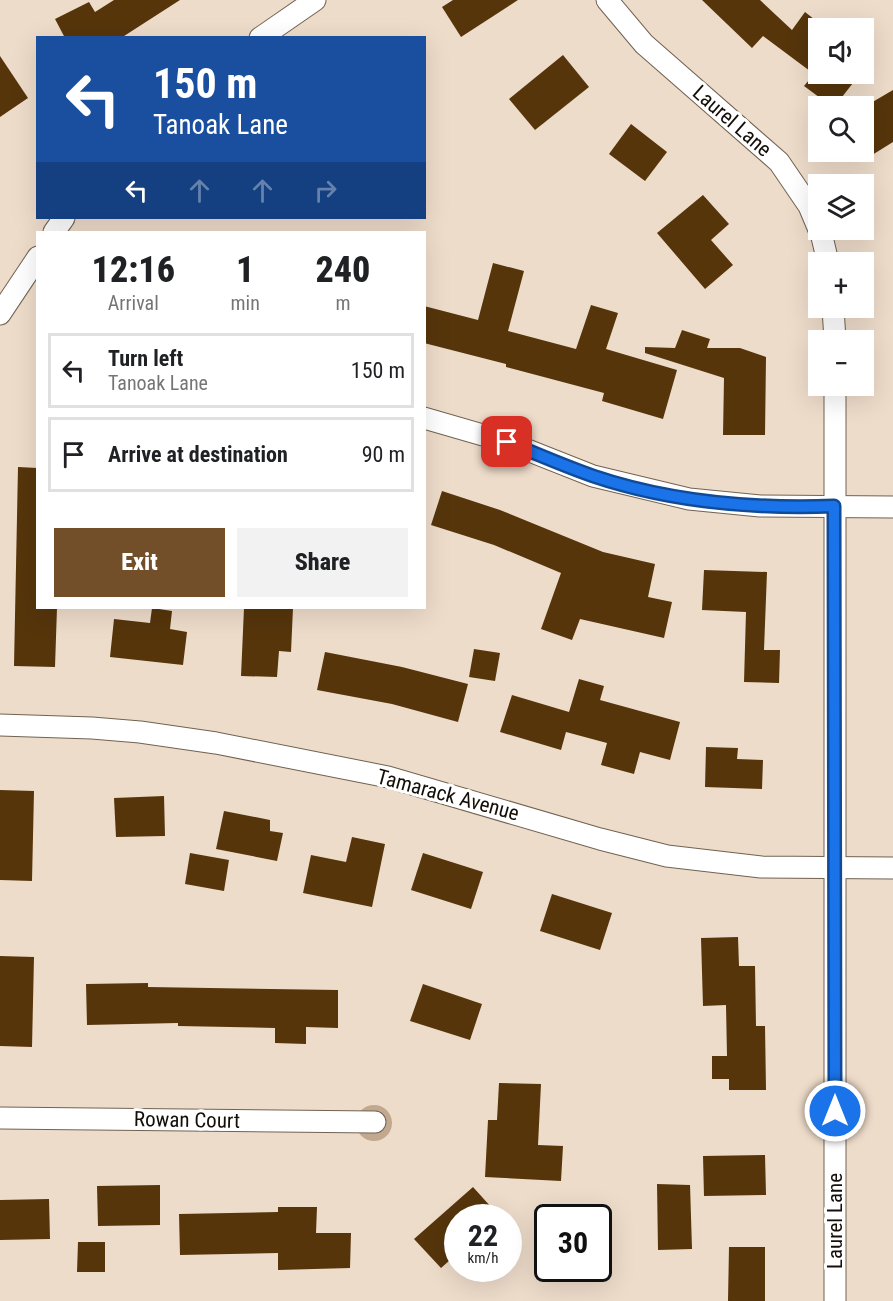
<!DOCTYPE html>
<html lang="en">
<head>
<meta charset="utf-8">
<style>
  :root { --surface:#fff; --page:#f2f2f2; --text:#202124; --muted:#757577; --line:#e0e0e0; --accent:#724f28 }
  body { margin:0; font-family:"Roboto Condensed",sans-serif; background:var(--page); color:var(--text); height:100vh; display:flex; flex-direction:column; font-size:22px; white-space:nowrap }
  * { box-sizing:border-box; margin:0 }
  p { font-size:20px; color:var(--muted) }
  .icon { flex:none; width:33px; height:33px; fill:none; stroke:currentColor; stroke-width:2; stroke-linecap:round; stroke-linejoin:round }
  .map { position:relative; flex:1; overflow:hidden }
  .drawer { position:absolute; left:36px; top:231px; width:390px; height:378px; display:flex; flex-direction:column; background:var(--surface); border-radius:0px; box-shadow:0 6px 24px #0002 }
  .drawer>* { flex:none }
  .top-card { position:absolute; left:36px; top:36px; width:390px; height:183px; border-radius:0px; box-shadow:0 6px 24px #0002; background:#1a4fa0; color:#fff; overflow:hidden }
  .fabs { position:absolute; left:808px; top:18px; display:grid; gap:12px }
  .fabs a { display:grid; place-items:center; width:66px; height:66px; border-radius:0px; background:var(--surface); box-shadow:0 6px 24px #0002; font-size:30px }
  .speed { position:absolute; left:444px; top:1204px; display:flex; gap:12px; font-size:30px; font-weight:700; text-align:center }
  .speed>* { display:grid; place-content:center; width:78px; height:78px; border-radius:50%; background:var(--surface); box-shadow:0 6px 24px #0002; line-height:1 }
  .speed small { font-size:15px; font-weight:400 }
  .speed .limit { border:3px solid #111; border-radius:9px; background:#fff; color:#111 }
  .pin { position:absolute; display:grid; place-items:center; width:51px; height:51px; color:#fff; margin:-26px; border-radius:12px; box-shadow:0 3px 9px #0006 }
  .me { position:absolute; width:66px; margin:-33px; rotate:0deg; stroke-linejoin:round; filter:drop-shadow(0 0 4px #0008) }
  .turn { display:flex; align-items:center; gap:21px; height:126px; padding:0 18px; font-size:27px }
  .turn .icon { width:78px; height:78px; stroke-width:2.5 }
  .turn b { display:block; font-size:42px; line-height:51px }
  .lanes { display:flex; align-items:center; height:57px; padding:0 18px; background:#0003; justify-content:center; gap:30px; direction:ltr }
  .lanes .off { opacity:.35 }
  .eta { display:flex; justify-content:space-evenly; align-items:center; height:102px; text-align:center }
  .eta b { font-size:36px; font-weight:800; line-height:42px }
  .cta { display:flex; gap:12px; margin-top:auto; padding:12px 18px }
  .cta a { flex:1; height:69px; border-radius:0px; background:var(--accent); color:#fff; font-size:24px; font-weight:800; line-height:69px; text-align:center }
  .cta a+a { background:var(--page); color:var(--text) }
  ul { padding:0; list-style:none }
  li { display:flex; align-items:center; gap:18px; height:75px; margin:0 12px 9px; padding:0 6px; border:3px solid var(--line); border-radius:0px }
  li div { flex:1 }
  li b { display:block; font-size:22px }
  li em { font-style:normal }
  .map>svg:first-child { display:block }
  .green { fill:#c1a88f }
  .building { fill:#56350b }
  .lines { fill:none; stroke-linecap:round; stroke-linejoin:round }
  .street-casing { stroke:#716252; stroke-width:23 }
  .street { stroke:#fff; stroke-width:21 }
  .route-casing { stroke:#114b97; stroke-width:15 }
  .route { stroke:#1a73e8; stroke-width:10 }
  .labels { text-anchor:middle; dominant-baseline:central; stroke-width:6; stroke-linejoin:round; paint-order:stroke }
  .street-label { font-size:21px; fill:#140e08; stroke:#fff }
</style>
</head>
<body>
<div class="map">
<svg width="893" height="1301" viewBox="0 0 893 1301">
  <rect width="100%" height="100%" fill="#eedcca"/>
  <circle class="green" cx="374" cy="1123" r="18"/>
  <g class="building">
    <polygon points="114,0 180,0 121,38 65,38 55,19 89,2 95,12"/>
    <polygon points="453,0 518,0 461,37 442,7"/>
    <polygon points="702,0 760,0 792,30 805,12 819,23 819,74 860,74 835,106 831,106 804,86 814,74 763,36 752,48"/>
    <polygon points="563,55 589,87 535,130 509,99"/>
    <polygon points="0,56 28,98 0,117"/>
    <polygon points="893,90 893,142 864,160 864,107"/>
    <polygon points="631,124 667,152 645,181 609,154"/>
    <polygon points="703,195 729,224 711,240 733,265 705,289 657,233"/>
    <polygon points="493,263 524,271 508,331 576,349 591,305 618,313 606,349 677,370 663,419 602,401 604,393 506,367 506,364 424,343 424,306 478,320"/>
    <polygon points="682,330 710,339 707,348 740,348 766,357 765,435 723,435 724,378 645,353 645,347 675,348"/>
    <polygon points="18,467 38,468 38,608 57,608 55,667 14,666"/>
    <polygon points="442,491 500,510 603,552 655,564 648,597 672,602 664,638 580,619 572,640 541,629 561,573 494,545 431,525"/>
    <polygon points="704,570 767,572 764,650 780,650 779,683 744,682 746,612 702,610"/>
    <polygon points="152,608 172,611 170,629 187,632 183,665 110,657 114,619 150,623"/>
    <polygon points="244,608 293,608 291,652 279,651 277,677 241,676"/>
    <polygon points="474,649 500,653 495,681 469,677"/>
    <polygon points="325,652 402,667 468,684 458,722 392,704 317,690"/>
    <polygon points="579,679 604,686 600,700 680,722 670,760 640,752 634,774 601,765 607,743 566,732 561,750 500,732 512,695 569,712"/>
    <polygon points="706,747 738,748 737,759 763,760 762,789 705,787"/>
    <polygon points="0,790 34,791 32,881 0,880"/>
    <polygon points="164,796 165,836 116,837 114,798"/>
    <polygon points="224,811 270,820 270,831 283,833 277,861 216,849"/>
    <polygon points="352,837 385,844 372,907 303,893 311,855 346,862"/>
    <polygon points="190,853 229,860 224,891 185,884"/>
    <polygon points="423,853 483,872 471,909 411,890"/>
    <polygon points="552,894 612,913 600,950 540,931"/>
    <polygon points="738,937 739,966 755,966 756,1026 765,1026 766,1090 729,1090 729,1079 712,1079 712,1056 727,1056 726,1005 703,1006 701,938"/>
    <polygon points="0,956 34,957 32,1047 0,1046"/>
    <polygon points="148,983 148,987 338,990 338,1028 306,1027 306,1044 275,1043 275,1028 178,1026 178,1023 87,1025 86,984"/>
    <polygon points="423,984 482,1004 470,1040 410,1021"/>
    <polygon points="499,1083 541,1084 538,1145 563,1146 561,1181 485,1177 488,1120 497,1120"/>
    <polygon points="765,1155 766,1195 704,1196 703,1156"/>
    <polygon points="657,1184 690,1185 692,1249 658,1250"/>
    <polygon points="160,1185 160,1225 98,1226 97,1186"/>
    <polygon points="473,1187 501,1218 458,1218 458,1253 441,1268 414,1239"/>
    <polygon points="49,1199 50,1239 0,1240 0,1200"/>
    <polygon points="278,1207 317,1207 316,1233 351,1233 350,1268 278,1270 278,1253 180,1255 179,1214 278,1212"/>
    <polygon points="78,1242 105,1242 105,1272 77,1272"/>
    <polygon points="729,1247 765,1247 765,1301 728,1301"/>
  </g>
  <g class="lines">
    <g class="street-casing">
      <g id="street">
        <polyline points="607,0 644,44 779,162 809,206 822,237 828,262"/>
        <polyline points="260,38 315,0"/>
        <polyline points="54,232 64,218"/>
        <polyline points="833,308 835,340"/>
        <polyline points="0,314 38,257"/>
        <polyline points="835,386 835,1301"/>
        <polyline points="424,418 507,442 593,476 689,499 760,506 893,507"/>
        <polyline points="0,725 92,728 140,732 216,743 388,777 600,839 667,856 761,867 893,868"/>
        <polyline points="0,1118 375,1122"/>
      </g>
    </g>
    <use href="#street" class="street"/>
  </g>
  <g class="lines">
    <g class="route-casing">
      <path id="route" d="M507 442C535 453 564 466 593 476 670 502 753 509 834 506L835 1111"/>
    </g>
    <use href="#route" class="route"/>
  </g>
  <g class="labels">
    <g class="street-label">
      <text transform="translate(732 121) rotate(41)">Laurel Lane</text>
      <text transform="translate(448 795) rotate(15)">Tamarack Avenue</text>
      <text transform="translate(187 1120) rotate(1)">Rowan Court</text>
      <text transform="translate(835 1221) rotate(-90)">Laurel Lane</text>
    </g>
  </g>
</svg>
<div class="fabs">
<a><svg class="icon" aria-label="sound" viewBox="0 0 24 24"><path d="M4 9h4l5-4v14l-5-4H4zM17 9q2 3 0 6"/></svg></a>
<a><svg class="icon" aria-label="search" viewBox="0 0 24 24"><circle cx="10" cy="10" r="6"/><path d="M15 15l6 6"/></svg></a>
<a><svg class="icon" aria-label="layers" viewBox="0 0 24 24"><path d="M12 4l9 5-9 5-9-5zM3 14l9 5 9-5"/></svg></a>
<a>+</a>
<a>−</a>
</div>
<div class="speed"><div>22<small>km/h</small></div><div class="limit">30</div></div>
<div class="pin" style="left:507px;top:442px;background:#d93025"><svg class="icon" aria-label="arrive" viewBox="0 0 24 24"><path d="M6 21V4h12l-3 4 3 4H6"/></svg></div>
<svg class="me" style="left:835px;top:1111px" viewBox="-20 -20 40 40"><circle r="17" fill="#1a73e8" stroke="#fff" stroke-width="3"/><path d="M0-11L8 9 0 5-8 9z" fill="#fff"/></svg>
<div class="top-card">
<div class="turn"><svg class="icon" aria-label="left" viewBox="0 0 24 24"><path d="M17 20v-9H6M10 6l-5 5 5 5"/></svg><div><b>150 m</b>Tanoak Lane</div></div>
<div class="lanes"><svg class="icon" aria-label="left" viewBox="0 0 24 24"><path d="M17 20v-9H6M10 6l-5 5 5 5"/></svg><svg class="icon off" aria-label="ahead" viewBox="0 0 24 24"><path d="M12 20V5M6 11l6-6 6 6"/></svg><svg class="icon off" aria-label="ahead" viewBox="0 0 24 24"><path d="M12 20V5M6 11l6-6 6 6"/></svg><svg class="icon off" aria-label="right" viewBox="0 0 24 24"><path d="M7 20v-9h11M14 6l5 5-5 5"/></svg></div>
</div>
<section class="drawer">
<div class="eta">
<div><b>12:16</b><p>Arrival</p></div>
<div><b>1</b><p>min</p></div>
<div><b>240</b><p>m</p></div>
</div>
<ul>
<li><svg class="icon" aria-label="left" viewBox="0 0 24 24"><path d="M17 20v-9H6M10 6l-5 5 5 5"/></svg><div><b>Turn left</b><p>Tanoak Lane</p></div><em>150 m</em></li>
<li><svg class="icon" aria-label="arrive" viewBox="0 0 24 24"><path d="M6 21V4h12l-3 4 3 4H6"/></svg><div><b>Arrive at destination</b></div><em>90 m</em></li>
</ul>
<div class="cta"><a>Exit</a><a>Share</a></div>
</section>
</div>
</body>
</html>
